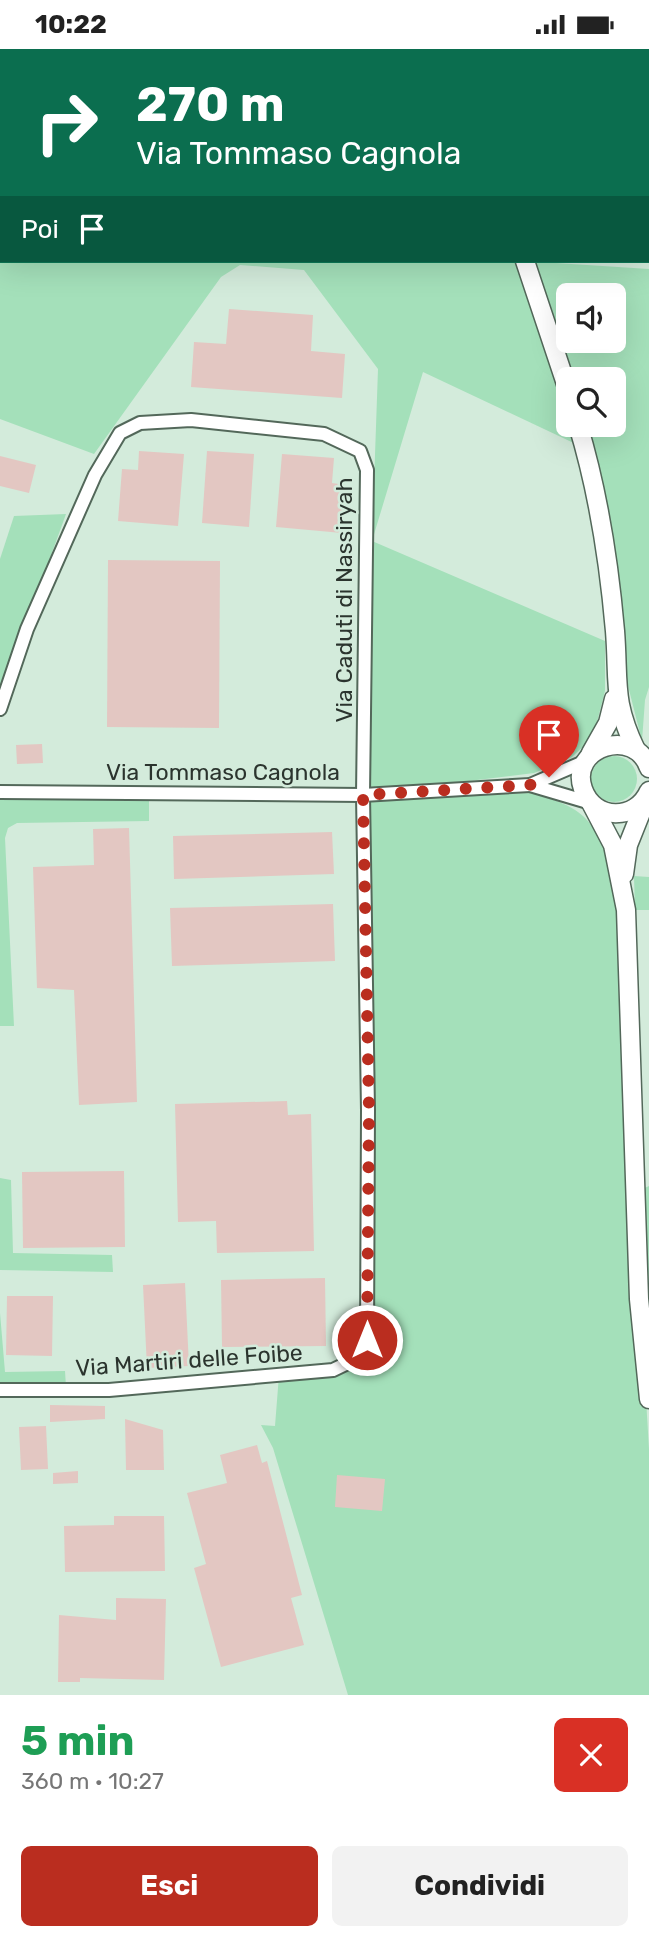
<!DOCTYPE html>
<html lang="it">
<head>
<meta charset="utf-8">
<style>
  :root { --surface:#fff; --page:#f2f2f2; --text:#222; --muted:#767676; --accent:#ba2d1f }
  body { margin:0; font-family:Rubik,sans-serif; background:var(--page); color:var(--text); height:100vh; display:flex; flex-direction:column; font-size:26px; white-space:nowrap }
  * { box-sizing:border-box; margin:0 }
  p { font-size:23px; color:var(--muted) }
  .icon { flex:none; width:38px; height:38px; fill:none; stroke:currentColor; stroke-width:2; stroke-linecap:round; stroke-linejoin:round }
  .map { position:relative; height:1646px; overflow:hidden }
  .side { display:flex; flex-direction:column; background:var(--surface); flex:1 }
  .side>* { flex:none }
  .hud { position:absolute; left:0px; top:0px; width:649px; height:214px; box-shadow:0 7px 28px #0002; background:#0b6e4f; color:#fff; overflow:hidden }
  .controls { position:absolute; left:556px; top:234px; display:grid; gap:14px }
  .controls a { display:grid; place-items:center; width:70px; height:70px; border-radius:10px; background:var(--surface); box-shadow:0 7px 28px #0002; font-size:35px }
  .pin { position:absolute; display:grid; place-items:center; width:60px; height:60px; color:#fff; margin:-72px -30px; border-radius:50% 50% 50% 0; rotate:-45deg; box-shadow:0 0 7px #0007 }
  .pin .icon { rotate:45deg }
  .me { position:absolute; width:77px; margin:-38px; rotate:0deg; stroke-linejoin:round; filter:drop-shadow(0 0 5px #0008) }
  .turn { display:flex; align-items:center; gap:24px; height:147px; padding:0 21px; font-size:32px }
  .turn .icon { width:91px; height:91px; stroke-width:2.5 }
  .turn b { display:block; font-size:49px; line-height:60px }
  .then { display:flex; align-items:center; height:66px; padding:0 21px; background:#0003; gap:14px; font-size:26px }
  .round { display:grid; place-items:center; flex:none; width:74px; height:74px; border-radius:10px; background:var(--page) }
  .overview { display:flex; align-items:center; justify-content:space-between; height:119px; padding:0 21px }
  h1 { font-size:42px; font-weight:700; line-height:52px; color:#1e9e55 }
  .primary-button { display:flex; gap:14px; margin-top:auto; padding:14px 21px }
  .primary-button a { flex:1; height:80px; border-radius:10px; background:var(--accent); color:#fff; font-size:28px; font-weight:700; line-height:80px; text-align:center }
  .primary-button a+a { background:var(--page); color:var(--text) }
  .status { display:flex; justify-content:space-between; align-items:center; height:49px; padding:0 35px; background:var(--surface); direction:ltr }
  .status svg { height:19px; fill:currentColor }
  .map>svg:first-child { display:block }
  .green { fill:#a4e0ba; fill-rule:evenodd }
  .building { fill:#e3c7c2 }
  .lines { fill:none; stroke-linecap:round; stroke-linejoin:round }
  .street-casing { stroke:#53685a; stroke-width:16 }
  .secondary-casing { stroke:#53685a; stroke-width:21 }
  .street { stroke:#fff; stroke-width:12 }
  .secondary { stroke:#fff; stroke-width:18 }
  .route { stroke:#ba2d1f; stroke-width:12; stroke-dasharray:0 21.6 }
  .labels { text-anchor:middle; dominant-baseline:central; stroke-width:5; stroke-linejoin:round; paint-order:stroke }
  .street-label { font-size:23px; fill:#2b342e; stroke:#d3ebdb }
</style>
</head>
<body>
<div class="status"><b>10:22</b><svg viewBox="0 0 49 12"><path d="M0 12V9h3v3zM5 12V6h3v6zM10 12V3h3v9zM15 12V0h3v12zM26 1h20v11H26zM47 4h2v5h-2z"/></svg></div>
<div class="map">
<svg width="649" height="1646" viewBox="0 0 649 1646">
  <rect width="100%" height="100%" fill="#d3ebdb"/>
  <g class="green">
    <polygon points="0,0 203,2 2,2 2,212 516,212 569,365 569,376 573,376 580,397 423,323 372,492 605,592 605,642 596,677 585,696 572,708 534,724 369,744 372,492 378,320 304,221 240,216 221,228 94,405 0,370"/>
    <path d="M525 212 649 220V638L645 651 642 692 625 625 584 376H614V331H569ZM569 247H614V292H569Z"/>
    <polygon points="66,465 0,647 0,510 14,467"/>
    <circle cx="614" cy="730" r="23"/>
    <path d="M531 744C591 760 595 774 615 830L649 1400V1646H348L273 1399 261 1376 275 1377 279 1326 344 1323 361 1312 369 748Z"/>
    <polygon points="149,747 149,772 17,774 8,779 5,789 14,977 0,977 0,750"/>
    <polygon points="634,827 649,828 649,861 635,861"/>
    <polygon points="0,1129 11,1131 13,1204 112,1206 113,1223 0,1221"/>
    <polygon points="649,1137 649,1350 636,1143"/>
    <polygon points="0,1264 5,1323 65,1322 66,1338 0,1338"/>
  </g>
  <g class="building">
    <polygon points="229,260 313,266 311,302 345,305 342,349 191,338 194,293 226,295"/>
    <polygon points="139,402 184,405 178,477 118,472 122,420 138,421"/>
    <polygon points="207,402 254,405 249,478 202,474"/>
    <polygon points="282,405 334,409 332,434 346,436 342,484 276,478"/>
    <polygon points="0,407 36,416 29,444 0,437"/>
    <polygon points="108,511 220,512 219,679 107,678"/>
    <polygon points="42,695 43,714 17,715 16,696"/>
    <polygon points="129,779 137,1053 79,1056 74,941 37,939 33,818 94,816 93,780"/>
    <polygon points="332,783 334,825 174,830 173,787"/>
    <polygon points="333,855 335,912 172,917 170,859"/>
    <polygon points="287,1052 288,1066 311,1065 314,1202 217,1204 216,1172 178,1173 175,1055"/>
    <polygon points="124,1122 125,1198 23,1199 22,1123"/>
    <polygon points="325,1229 326,1297 222,1298 221,1231"/>
    <polygon points="185,1234 189,1317 147,1319 143,1236"/>
    <polygon points="7,1247 53,1247 52,1307 6,1306"/>
    <polygon points="50,1356 105,1357 105,1370 50,1373"/>
    <polygon points="125,1370 163,1381 164,1421 126,1421"/>
    <polygon points="46,1377 48,1420 21,1421 19,1378"/>
    <polygon points="257,1396 262,1414 267,1412 302,1546 291,1549 304,1596 221,1618 194,1519 206,1515 187,1444 227,1434 220,1406"/>
    <polygon points="78,1422 78,1434 53,1435 53,1424"/>
    <polygon points="337,1426 385,1430 382,1462 335,1458"/>
    <polygon points="114,1467 164,1467 165,1522 65,1523 64,1477 114,1476"/>
    <polygon points="116,1549 166,1550 164,1631 80,1629 80,1633 58,1633 59,1566 116,1571"/>
  </g>
  <g class="lines">
    <g class="street-casing">
      <g id="street">
        <polyline points="0,660 27,580 95,426 120,384 140,374 191,371 324,385 360,402 367,421 363,746 368,1061 367,1291 358,1309 333,1321 109,1341 0,1341"/>
        <polyline points="530,736 591,754"/>
        <polyline points="0,743 363,746 530,736 586,712"/>
      </g>
    </g>
    <g class="secondary-casing">
      <g id="secondary">
        <polyline points="454,0 455,2"/>
        <polyline points="525,212 569,344"/>
        <path d="M578 376C598 442 609 513 615 582 619 633 612 651 636 701"/>
        <polyline points="591,704 608,674 614,650"/>
        <path d="M649 719C635 677 568 698 583 740 594 772 636 772 649 742"/>
        <polyline points="591,754 613,796 626,861 639,1250 649,1350"/>
        <polyline points="624,825 628,796 646,751"/>
      </g>
    </g>
    <use href="#street" class="street"/>
    <use href="#secondary" class="secondary"/>
  </g>
  <g class="lines">
    <polyline class="route" points="367,1291 369,1061 363,746 530,736 549,728"/>
  </g>
  <g class="labels">
    <g class="street-label">
      <text transform="translate(344 551) rotate(-90)">Via Caduti di Nassiryah</text>
      <text x="223" y="723">Via Tommaso Cagnola</text>
      <text transform="translate(189 1311) rotate(-4)">Via Martiri delle Foibe</text>
    </g>
  </g>
</svg>
<div class="controls">
<a><svg class="icon" aria-label="sound" viewBox="0 0 24 24"><path d="M4 9h4l5-4v14l-5-4H4zM17 9q2 3 0 6"/></svg></a>
<a><svg class="icon" aria-label="search" viewBox="0 0 24 24"><circle cx="10" cy="10" r="6"/><path d="M15 15l6 6"/></svg></a>
</div>
<div class="pin" style="left:549px;top:728px;background:#d93025"><svg class="icon" aria-label="arrive" viewBox="0 0 24 24"><path d="M6 21V4h12l-3 4 3 4H6"/></svg></div>
<svg class="me" style="left:367px;top:1291px" viewBox="-20 -20 40 40"><circle r="17" fill="#ba2d1f" stroke="#fff" stroke-width="3"/><path d="M0-11L8 9 0 5-8 9z" fill="#fff"/></svg>
<div class="hud">
<div class="turn"><svg class="icon" aria-label="right" viewBox="0 0 24 24"><path d="M7 20v-9h11M14 6l5 5-5 5"/></svg><div><b>270 m</b>Via Tommaso Cagnola</div></div>
<div class="then">Poi<svg class="icon" aria-label="arrive" viewBox="0 0 24 24"><path d="M6 21V4h12l-3 4 3 4H6"/></svg></div>
</div>
</div>
<section class="side">
<div class="overview"><div><h1>5 min</h1><p>360 m · 10:27</p></div><a class="round" style="background:#d93025;color:#fff"><svg class="icon" aria-label="close" viewBox="0 0 24 24"><path d="M6 6l12 12M18 6L6 18"/></svg></a></div>
<div class="primary-button"><a>Esci</a><a>Condividi</a></div>
</section>
</body>
</html>
